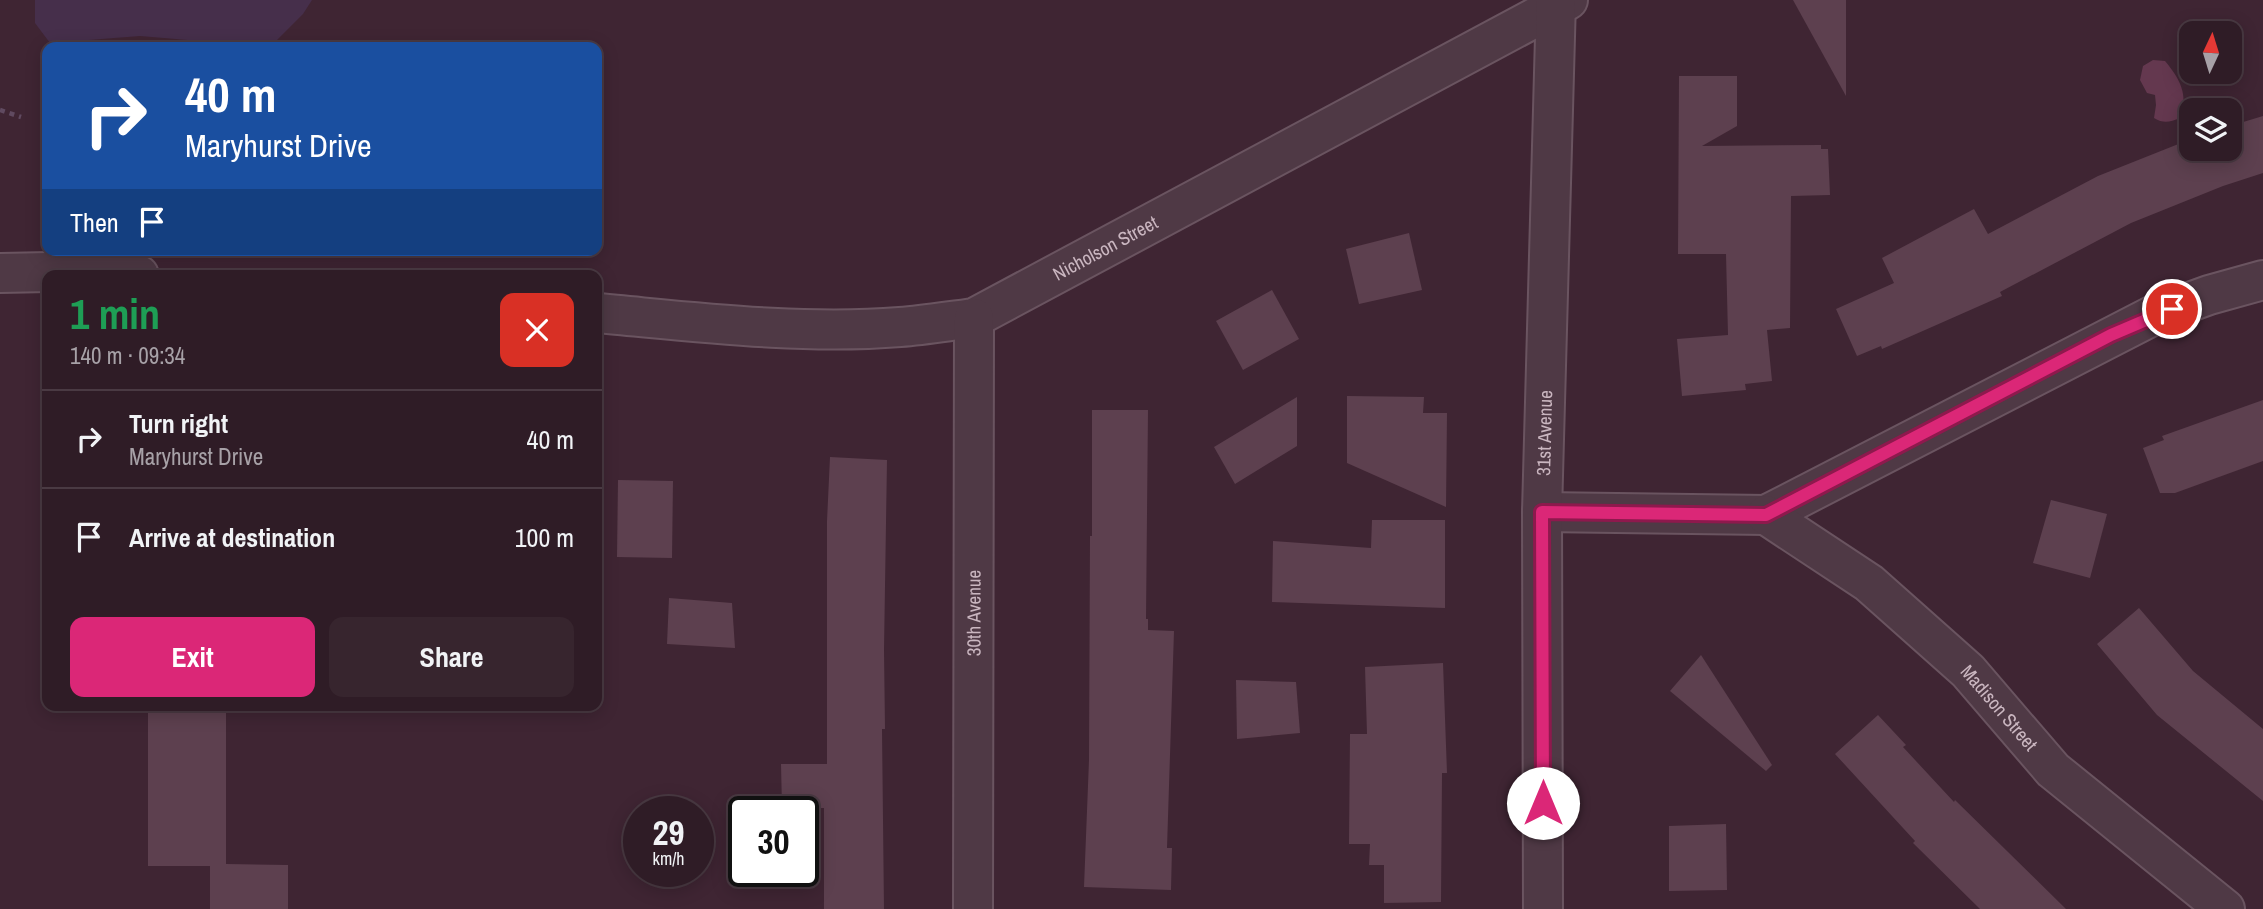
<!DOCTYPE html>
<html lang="en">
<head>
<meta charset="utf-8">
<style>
  :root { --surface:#2f1c26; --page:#37252e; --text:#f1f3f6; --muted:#a7a1a7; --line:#4a3a43; --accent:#db2777 }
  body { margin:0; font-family:"Archivo Narrow",sans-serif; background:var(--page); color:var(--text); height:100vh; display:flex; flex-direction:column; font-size:26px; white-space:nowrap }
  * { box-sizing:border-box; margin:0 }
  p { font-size:23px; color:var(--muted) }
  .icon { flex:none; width:38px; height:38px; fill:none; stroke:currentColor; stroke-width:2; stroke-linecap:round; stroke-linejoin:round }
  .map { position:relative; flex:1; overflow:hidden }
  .details { position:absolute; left:42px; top:270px; width:560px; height:441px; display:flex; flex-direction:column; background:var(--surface); border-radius:14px; box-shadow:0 4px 18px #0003,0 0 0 2px var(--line) }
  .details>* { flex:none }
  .banner { position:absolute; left:42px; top:42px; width:560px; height:214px; border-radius:14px; box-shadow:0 4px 18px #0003,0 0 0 2px var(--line); background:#1a4fa0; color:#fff; overflow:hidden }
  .needle { width:46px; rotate:4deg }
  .fabs { position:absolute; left:2179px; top:21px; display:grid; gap:14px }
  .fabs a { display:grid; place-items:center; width:63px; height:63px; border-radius:14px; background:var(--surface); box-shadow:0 4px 18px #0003,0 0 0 2px var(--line); font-size:35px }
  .speed { position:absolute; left:623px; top:796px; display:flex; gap:14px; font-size:35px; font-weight:700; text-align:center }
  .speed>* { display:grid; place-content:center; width:91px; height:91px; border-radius:50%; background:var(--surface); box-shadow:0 4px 18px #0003,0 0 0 2px var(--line); line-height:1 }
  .speed small { font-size:18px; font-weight:400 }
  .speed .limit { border:4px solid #111; border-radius:10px; background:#fff; color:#111 }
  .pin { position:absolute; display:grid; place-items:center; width:60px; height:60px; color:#fff; margin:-30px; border:4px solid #fff; border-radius:50%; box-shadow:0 2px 7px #0007 }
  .me { position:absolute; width:77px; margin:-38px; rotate:0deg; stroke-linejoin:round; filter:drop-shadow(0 0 5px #0008) }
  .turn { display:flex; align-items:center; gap:24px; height:147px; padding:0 28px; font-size:32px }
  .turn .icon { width:91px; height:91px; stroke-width:2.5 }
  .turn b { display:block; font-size:49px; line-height:60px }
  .then { display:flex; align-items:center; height:66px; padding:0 28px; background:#0003; gap:14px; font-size:26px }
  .round { display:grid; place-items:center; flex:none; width:74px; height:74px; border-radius:14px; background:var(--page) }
  .overview { display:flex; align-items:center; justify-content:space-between; height:119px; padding:0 28px }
  h1 { font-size:42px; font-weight:700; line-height:52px; color:#1e9e55 }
  .primary-button { display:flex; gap:14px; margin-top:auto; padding:14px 28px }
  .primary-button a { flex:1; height:80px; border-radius:14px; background:var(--accent); color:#fff; font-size:28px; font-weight:700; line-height:80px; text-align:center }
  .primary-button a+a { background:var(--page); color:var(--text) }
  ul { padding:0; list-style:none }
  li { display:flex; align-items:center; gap:21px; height:98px; padding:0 28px; border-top:2px solid var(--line) }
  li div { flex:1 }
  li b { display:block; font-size:26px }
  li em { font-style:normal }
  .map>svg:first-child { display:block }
  .green { fill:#462f4b }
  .water { fill:#64384f }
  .building { fill:#5d404f }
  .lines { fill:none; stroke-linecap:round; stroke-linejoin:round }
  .minor-casing { stroke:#6a5460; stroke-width:42 }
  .path { stroke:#604a60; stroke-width:4.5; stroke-dasharray:5 5; stroke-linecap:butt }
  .minor { stroke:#4f3945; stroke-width:38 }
  .route-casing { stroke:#8e194d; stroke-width:18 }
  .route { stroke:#db2777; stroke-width:12 }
  .labels { text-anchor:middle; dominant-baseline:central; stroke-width:5; stroke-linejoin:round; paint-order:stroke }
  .street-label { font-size:19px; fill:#cab6c0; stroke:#341e2a }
</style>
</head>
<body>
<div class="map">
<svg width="2263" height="909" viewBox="0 0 2263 909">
  <rect width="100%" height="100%" fill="#3f2533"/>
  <polygon class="green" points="35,0 312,0 303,14 270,47 140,36 50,43 35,23"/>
  <path class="water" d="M2153 60 2165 61C2180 79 2189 95 2180 118 2170 122 2164 124 2154 118L2156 105 2155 95 2147 93 2140 80 2143 66Z"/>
  <g class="building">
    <polygon points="1793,0 1846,0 1846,96"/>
    <polygon points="1679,76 1737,76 1737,126 1702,146 1821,145 1821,149 1828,149 1830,195 1791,196 1790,328 1767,330 1772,381 1745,384 1746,390 1682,396 1677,339 1728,335 1726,254 1678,254"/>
    <polygon points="2263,116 2263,173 2223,186 2131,223 2000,292 2002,296 1882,349 1881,346 1857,356 1836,309 1894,283 1882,258 1974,209 1988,234 2098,176 2191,139 2191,149 2230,149 2230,126"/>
    <polygon points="1409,233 1422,290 1359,304 1346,249"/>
    <polygon points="1272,290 1299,339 1243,370 1216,321"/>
    <polygon points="1347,396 1424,397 1423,413 1447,413 1446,507 1347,463"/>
    <polygon points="1297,397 1297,446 1235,484 1214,447"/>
    <polygon points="2263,400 2263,461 2175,493 2160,493 2143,448 2164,440 2162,436"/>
    <polygon points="1092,410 1148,410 1146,619 1148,619 1148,630 1174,631 1167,848 1172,848 1171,890 1084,887 1089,760 1090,536 1092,536"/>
    <polygon points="830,457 887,460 884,650 885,729 882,729 884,909 824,909 824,808 782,808 781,764 827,764 827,521"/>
    <polygon points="618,480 673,481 672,558 617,557"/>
    <polygon points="2051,500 2107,514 2090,578 2033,563"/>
    <polygon points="1372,520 1445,520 1445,608 1272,602 1273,541 1371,548"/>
    <polygon points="669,598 732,603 735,648 667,644"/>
    <polygon points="2139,608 2193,671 2263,729 2263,801 2157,715 2097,644"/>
    <polygon points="1701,655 1772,765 1766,771 1670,691"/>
    <polygon points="1443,663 1447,773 1442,773 1441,902 1384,903 1384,865 1369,865 1370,844 1349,844 1350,734 1367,734 1365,667"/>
    <polygon points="1236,680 1296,682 1300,733 1237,739"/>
    <polygon points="148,705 226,705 226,864 288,865 288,909 210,909 210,866 148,866"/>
    <polygon points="1878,715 1906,745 1903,747 1954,802 1955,800 2066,909 1980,909 1913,843 1915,841 1835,754"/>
    <polygon points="1726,824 1727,890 1669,891 1669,826"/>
  </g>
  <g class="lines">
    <g class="minor-casing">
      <g id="minor">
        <polyline points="0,273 98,271 139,275"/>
        <path id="s1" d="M597 313C697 322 800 335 900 327 925 325 949 321 974 318L1568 0"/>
        <polyline points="1542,512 1766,515 2154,315 2209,295 2263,280"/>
        <path id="s2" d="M1766 515 1869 583 1968 671 2053 770 2225 909"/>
        <path id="s3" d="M973 909 974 318"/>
        <path id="s4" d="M1543 909 1542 512 1556 0"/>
      </g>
    </g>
    <polyline class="path" points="0,110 21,117"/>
    <use href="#minor" class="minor"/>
  </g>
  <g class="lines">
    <g class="route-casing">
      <polyline id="route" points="1543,803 1542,512 1766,515 2111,335 2172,309"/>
    </g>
    <use href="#route" class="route"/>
  </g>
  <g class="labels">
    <g class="street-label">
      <text stroke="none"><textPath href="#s1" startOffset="527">Nicholson Street</textPath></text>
      <text stroke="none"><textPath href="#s4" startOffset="476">31st Avenue</textPath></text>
      <text stroke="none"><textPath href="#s3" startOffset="296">30th Avenue</textPath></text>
      <text stroke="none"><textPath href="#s2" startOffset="304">Madison Street</textPath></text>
    </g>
  </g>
</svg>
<div class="fabs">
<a><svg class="needle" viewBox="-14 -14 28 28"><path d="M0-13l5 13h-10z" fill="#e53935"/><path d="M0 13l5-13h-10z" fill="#a7a1a7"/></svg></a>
<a><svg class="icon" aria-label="layers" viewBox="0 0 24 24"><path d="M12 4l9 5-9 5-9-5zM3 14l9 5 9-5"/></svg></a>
</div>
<div class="speed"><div>29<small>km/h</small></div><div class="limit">30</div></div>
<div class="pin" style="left:2172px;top:309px;background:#d93025"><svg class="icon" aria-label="arrive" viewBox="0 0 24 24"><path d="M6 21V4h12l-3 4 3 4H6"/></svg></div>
<svg class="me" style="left:1543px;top:803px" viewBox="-20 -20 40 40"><circle r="19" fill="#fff"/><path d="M0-13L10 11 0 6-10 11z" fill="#db2777"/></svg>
<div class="banner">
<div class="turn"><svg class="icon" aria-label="right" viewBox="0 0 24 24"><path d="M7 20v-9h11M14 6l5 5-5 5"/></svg><div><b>40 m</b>Maryhurst Drive</div></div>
<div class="then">Then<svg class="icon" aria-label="arrive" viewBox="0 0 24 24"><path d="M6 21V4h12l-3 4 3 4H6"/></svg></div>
</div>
<section class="details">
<div class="overview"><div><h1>1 min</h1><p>140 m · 09:34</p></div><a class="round" style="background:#d93025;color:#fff"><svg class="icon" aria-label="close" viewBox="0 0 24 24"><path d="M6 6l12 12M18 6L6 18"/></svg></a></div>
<ul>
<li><svg class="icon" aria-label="right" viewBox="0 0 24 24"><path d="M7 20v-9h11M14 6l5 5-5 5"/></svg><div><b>Turn right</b><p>Maryhurst Drive</p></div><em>40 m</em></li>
<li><svg class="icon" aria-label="arrive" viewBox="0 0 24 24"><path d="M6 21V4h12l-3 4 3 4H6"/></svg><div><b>Arrive at destination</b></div><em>100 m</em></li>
</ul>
<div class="primary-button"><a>Exit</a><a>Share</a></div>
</section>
</div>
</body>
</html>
